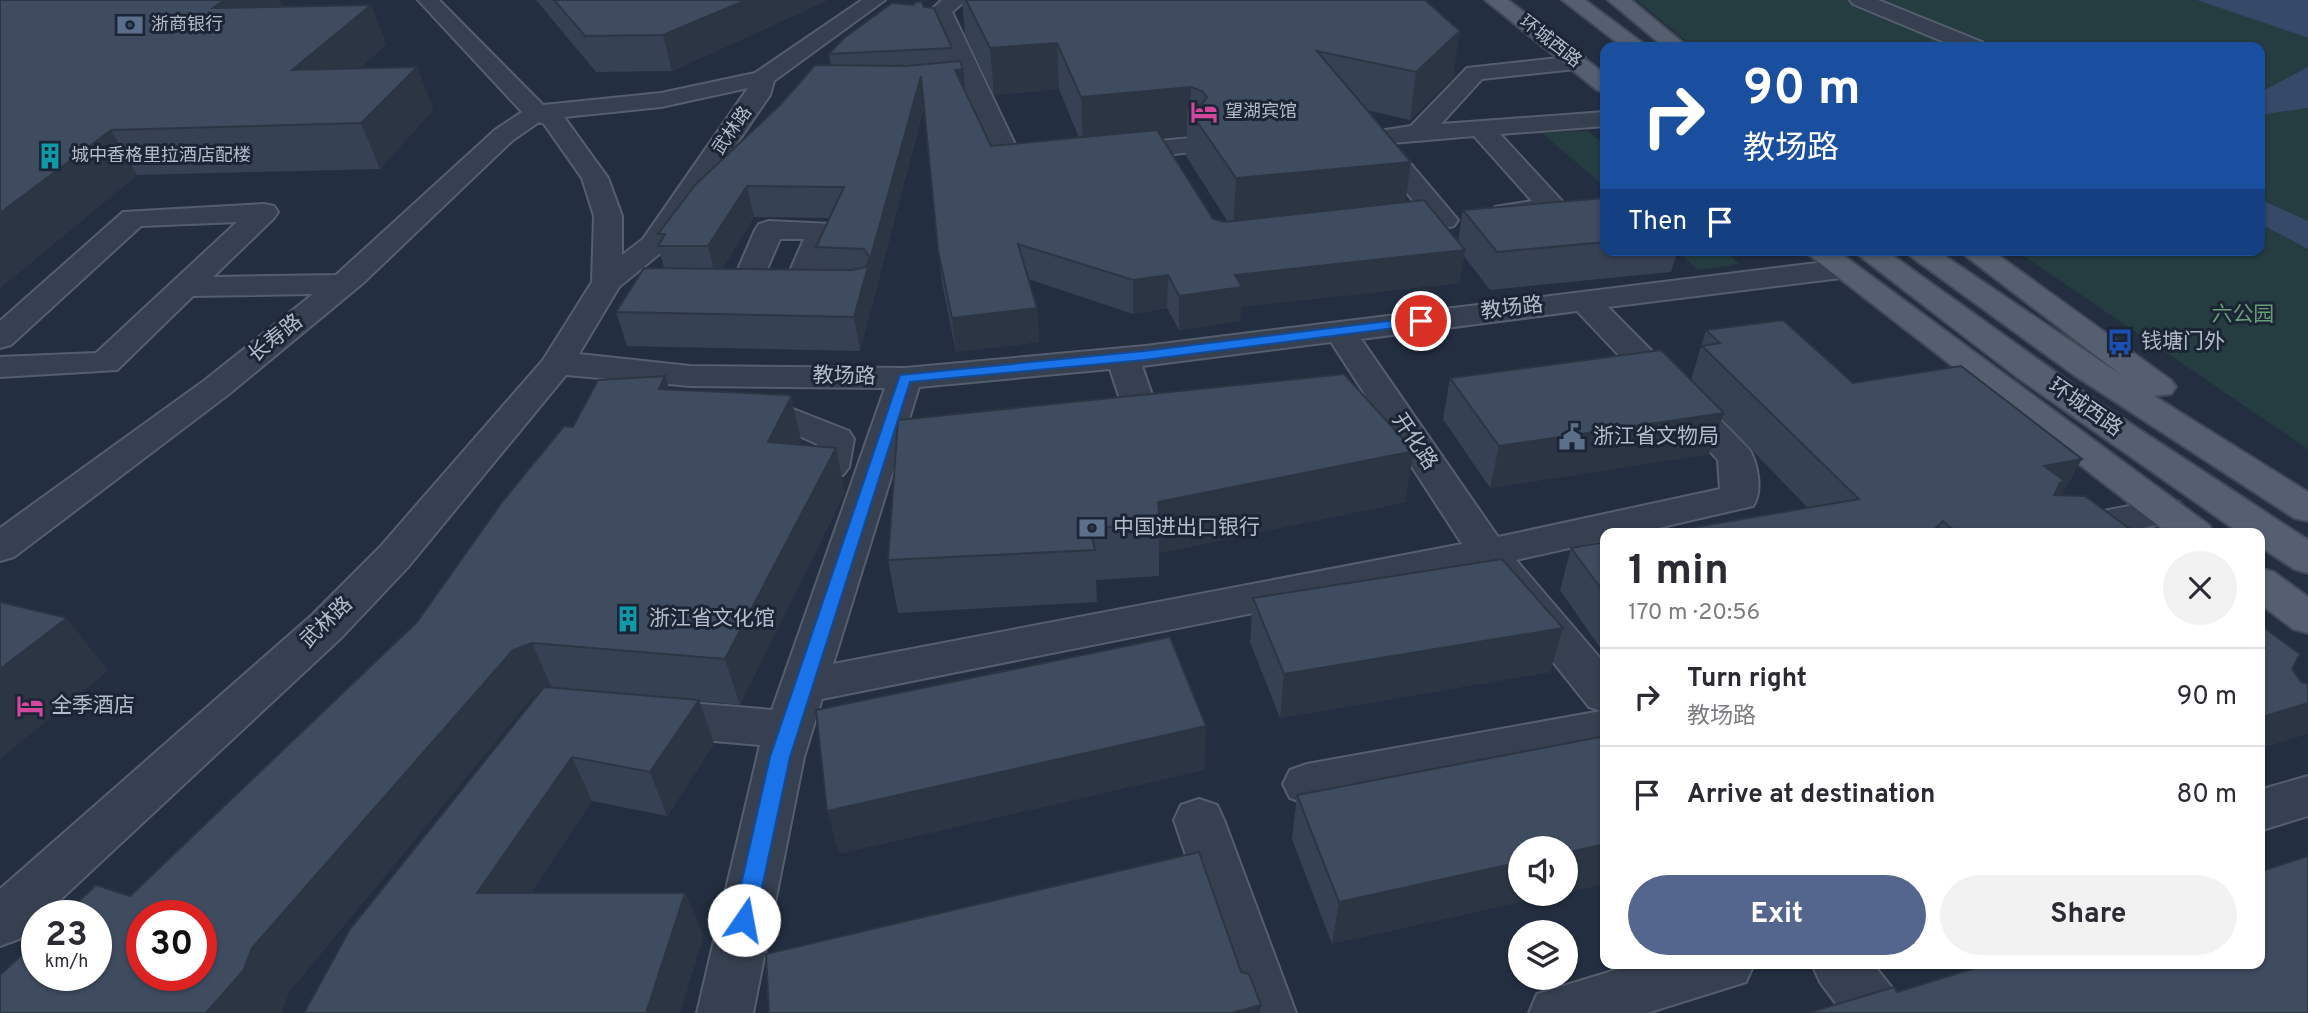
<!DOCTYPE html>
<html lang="en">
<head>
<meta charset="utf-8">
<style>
  :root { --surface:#fff; --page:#f2f2f3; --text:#2b2b33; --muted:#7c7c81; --line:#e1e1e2; --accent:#54668e }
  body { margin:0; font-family:Overpass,"Noto Sans SC",sans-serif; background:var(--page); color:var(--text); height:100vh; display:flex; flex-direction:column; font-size:26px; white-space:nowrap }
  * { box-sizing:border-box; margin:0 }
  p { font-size:23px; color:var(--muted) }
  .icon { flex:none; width:38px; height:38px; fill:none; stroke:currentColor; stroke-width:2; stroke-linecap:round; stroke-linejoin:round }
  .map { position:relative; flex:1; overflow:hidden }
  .details { position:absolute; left:1600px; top:528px; width:665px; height:441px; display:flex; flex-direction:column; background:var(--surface); border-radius:14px; box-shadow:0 2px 5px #0004 }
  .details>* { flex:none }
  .banner { position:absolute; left:1600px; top:42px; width:665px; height:214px; border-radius:14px; box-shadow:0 2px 5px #0004; background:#1a4fa0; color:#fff; overflow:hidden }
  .controls { position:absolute; left:1508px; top:836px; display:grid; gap:14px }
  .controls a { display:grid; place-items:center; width:70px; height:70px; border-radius:50%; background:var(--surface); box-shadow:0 2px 5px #0004; font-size:35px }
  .speed { position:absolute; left:21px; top:900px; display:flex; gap:14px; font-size:35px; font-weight:700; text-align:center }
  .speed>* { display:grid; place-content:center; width:91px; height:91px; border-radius:50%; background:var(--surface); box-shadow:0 2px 5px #0004; line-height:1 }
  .speed small { font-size:18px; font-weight:400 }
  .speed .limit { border:10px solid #d22; background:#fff; color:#111 }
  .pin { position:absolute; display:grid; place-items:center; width:60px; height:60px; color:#fff; margin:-30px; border:4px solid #fff; border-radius:50%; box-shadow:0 2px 7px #0007 }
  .me { position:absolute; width:77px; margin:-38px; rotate:12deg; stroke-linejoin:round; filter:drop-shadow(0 0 5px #0008) }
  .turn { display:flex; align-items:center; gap:24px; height:147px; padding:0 28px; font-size:32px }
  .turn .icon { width:91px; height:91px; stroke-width:2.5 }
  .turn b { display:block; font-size:49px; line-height:60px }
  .then { display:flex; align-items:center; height:66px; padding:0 28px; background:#0003; gap:14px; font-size:26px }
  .round { display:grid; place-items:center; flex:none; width:74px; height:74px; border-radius:37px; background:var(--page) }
  .overview { display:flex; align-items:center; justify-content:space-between; height:119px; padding:0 28px }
  h1 { font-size:42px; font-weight:700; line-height:52px }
  .action { display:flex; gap:14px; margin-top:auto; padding:14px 28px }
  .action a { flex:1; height:80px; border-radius:42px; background:var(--accent); color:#fff; font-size:28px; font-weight:700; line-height:80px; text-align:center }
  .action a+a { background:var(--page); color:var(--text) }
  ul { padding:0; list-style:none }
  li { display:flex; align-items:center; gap:21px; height:98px; padding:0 28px; border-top:2px solid var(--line) }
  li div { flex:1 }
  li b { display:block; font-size:26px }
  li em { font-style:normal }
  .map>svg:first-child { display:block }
  .green { fill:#253d41 }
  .water { fill:#364968 }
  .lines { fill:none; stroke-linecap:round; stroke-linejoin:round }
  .minor-casing { stroke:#555e6e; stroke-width:4 }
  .major-casing { stroke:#414959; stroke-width:4 }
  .minor { fill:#374050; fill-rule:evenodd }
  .major { fill:#555f70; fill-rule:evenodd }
  .wall { fill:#364153; fill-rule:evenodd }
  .shaded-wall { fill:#2c3543 }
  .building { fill:#3f4c60; stroke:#2c3543; stroke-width:2; fill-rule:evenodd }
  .route { fill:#1a73e8; stroke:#114b97; stroke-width:2 }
  .labels { text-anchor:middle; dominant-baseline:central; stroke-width:6; stroke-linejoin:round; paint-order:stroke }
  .far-poi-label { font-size:18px; fill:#b4bccb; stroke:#1c2535; text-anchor:start }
  .far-street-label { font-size:18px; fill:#b4bccb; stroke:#1c2535 }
  .street-label { font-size:21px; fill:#b4bccb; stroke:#1c2535 }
  .park-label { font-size:21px; fill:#699d78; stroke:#1c2535 }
  .poi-label { font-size:21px; fill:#b4bccb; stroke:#1c2535; text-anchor:start }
</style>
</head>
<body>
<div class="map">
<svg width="2308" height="1013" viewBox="0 0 2308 1013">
  <rect width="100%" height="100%" fill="#232e40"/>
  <g class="green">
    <polygon points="1637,0 2308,0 2308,449 2015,250 2259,250 2259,47 1693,47"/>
    <polygon points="1588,131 1605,145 1605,187 1542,133"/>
    <polygon points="1676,250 1724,250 1739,264 1698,270"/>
  </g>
  <g class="water">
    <polygon points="2197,0 2308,0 2308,38 2303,36"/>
    <polygon points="2308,67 2308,108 2259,115 2259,93"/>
    <polygon points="2259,199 2308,221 2308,249 2259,223"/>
  </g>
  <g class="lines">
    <g class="minor-casing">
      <g id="minor">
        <path d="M418 0H439L543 105 661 93 755 73 862 0H885L774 81 770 95 663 251 619 287 579 354 690 366 905 368 1145 346 1841 260 1852 263 1856 269 1852 275 1841 278 1608 307 1749 449C1758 463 1763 492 1753 506L1740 509 1632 534H1605V540L1516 560 1605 664V746L1307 804 1290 798 1283 784 1290 770 1307 764 1601 711 1589 707 1478 568 822 699 804 757 753 1013H697L760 745 656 736 640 731 633 718 640 705 656 700 772 710 885 388 690 386 566 375 408 567 342 637 44 915H37V922L19 939 0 946V889L312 615 380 547 543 360 592 282 594 216 582 178 544 124 539 122 513 140 362 284 229 394 14 557 0 561V528L205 380 313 294 193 296 117 370 0 377V357L96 353 237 222 141 226 11 345 0 348V321L123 212 264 204 274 206 278 212 274 218 213 277 336 275 495 130 522 112ZM748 88 643 239 622 255V216L608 178 564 117 661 107ZM1577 311 1718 460 1720 489 1498 537 1361 339ZM1331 342 1462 544 833 664 919 387 1110 369 1130 429 1143 432 1156 429 1161 421 1142 366Z"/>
        <polygon points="942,0 966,0 952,12 1020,155 1052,155 1056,161 1052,167 1011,172 1002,170 998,164 931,10"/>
        <polygon points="1850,0 1878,0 1982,42 1985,47 1956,47 1853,4"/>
        <path d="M1577 56 1585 58 1588 63 1585 68 1482 79 1441 124 1605 112V126L1500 134 1562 201 1566 207 1562 213 1505 221 1495 219 1491 213 1495 207 1532 201 1474 136 1393 143 1458 220 1454 226C1432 231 1402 237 1380 232L1376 226 1380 220 1424 214 1366 143 1362 138 1366 133 1411 126 1467 68Z"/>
        <polygon points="1190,138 1199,141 1203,146 1199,151 1117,161 1108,158 1104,153 1108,148 1117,145"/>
        <polygon points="769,221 832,224 836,230 807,298 796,300 785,298 781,291 804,239 780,239 755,297 744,299 733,297 729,290 755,230 759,224"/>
        <polygon points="744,405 788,407 849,431 854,439 849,467 843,475 830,478 817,475 811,467 817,444 782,428 732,423 726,416 732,409"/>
        <polygon points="2165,499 2179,502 2184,511 2179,520 2116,534 2032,534 2038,525 2052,521"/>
        <polygon points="2308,776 2308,816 2259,831 2259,790"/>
        <polygon points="1199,799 1217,805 1224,820 1296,1013 1240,1013 1174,820 1181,805"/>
        <polygon points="1635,964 1754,964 1746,982 1647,1013 1529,1013 1537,994"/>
        <polygon points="1812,964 1873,964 1897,994 1905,1013 1843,1013 1820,982"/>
      </g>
    </g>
    <g class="major-casing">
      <g id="major">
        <polygon points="1485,0 1508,0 1605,74 1605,92 1597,90"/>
        <polygon points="1562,0 1585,0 1648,47 1623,47"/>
        <polygon points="1608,0 1631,0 1688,47 1664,47"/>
        <polygon points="1803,250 1836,250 2209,525 2215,534 2169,534"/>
        <polygon points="1852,250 1885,250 2096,401 2308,540 2308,573 2294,569 2259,546 2259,534 2241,534 2017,377"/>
        <polygon points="1902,250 1936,250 2124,377 1958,250 1991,250 2171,380 2176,387 2171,394 2154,396 2308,492 2308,521 2294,518 2074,375"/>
        <polygon points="2259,568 2274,572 2308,597 2308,633 2293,629 2259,603"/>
      </g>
    </g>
    <use href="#minor" class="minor"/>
    <use href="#major" class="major"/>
  </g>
  <g class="wall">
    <polygon points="0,0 283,6 371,5 386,44 360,68 417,67 433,110 380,169 137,175 0,288"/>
    <polygon points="536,0 826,0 826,1 672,71 596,72"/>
    <path d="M962 0H1425L1453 77 1410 120 1367 110 1406 202 1458 241 1463 210 1605 198V250H1678L1671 272 1490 290 1464 256 1459 283 1241 307 1240 321 1179 330 1167 308 1133 314 1028 279 1037 308 1039 342 956 352 942 283 924 106 860 351 627 346 616 312 664 268 658 246 660 242 658 234 831 65 829 54 924 7 952 48 953 61 963 69 966 93 991 146 1079 138 1059 89 994 95 965 34ZM1187 136 1186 156 1228 222H1225L1213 219 1162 138ZM754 217 829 218 816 247 820 270 722 269Z"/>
    <polygon points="1706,330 1853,383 2082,459 2061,495 2137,534 1656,534 1808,508 1722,419 1709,454 1490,488 1443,419 1450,378 1691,380"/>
    <polygon points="665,376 669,390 791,397 801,440 799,445 845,492 740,705 699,701 714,744 667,816 592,801 531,893 685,893 703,936 680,1013 304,1013 539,693 534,695 289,992 130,896 417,622 573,427"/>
    <polygon points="898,420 1405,502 1159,553 1159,576 1096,580 1097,602 898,613 888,560"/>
    <polygon points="1605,542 1605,655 1560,590 1571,548"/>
    <polygon points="1253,598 1563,628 1550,672 1280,718 1250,642"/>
    <polygon points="1605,736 1332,944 1292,839 1297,795"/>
  </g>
  <g class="shaded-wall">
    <polygon points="224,0 280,0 284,7 213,8"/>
    <polygon points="746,0 826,0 826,1 672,71 663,35"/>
    <polygon points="371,5 386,44 311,113 292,70"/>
    <polygon points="1460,31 1453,77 1410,120 1416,72"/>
    <polygon points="1057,43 1059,89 994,95 990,48"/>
    <polygon points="417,67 433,110 380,169 361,123"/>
    <polygon points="963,69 966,97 955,70"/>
    <polygon points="921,76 924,104 860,351 854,317"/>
    <polygon points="1191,87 1190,111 1187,107 1187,136 1083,146 1081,97"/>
    <polygon points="111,130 137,175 0,288 0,213"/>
    <polygon points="1411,162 1404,213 1233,230 1236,178"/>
    <polygon points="747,186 754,217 716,279 708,246"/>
    <polygon points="1465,250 1459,283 1241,307 1240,321 1179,330 1179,296 1235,275"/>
    <polygon points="1168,275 1167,308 1133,314 1133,280"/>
    <polygon points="1037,308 1039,342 956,352 952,318"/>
    <polygon points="665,376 678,419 659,389"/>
    <polygon points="791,397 801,440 779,486 768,442"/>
    <polygon points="1724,413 1709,454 1490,488 1499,446"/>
    <polygon points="836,448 845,492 740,705 725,659"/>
    <polygon points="1414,451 1405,502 1159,553 1158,502"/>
    <polygon points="2082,459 2058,500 2040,522 2044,466"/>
    <polygon points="1943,521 1936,534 1930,534"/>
    <polygon points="67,618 108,671 0,759 0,669"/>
    <polygon points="1563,628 1550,672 1280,718 1284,674"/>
    <polygon points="532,643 552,688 534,695 289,992 282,1013 206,1013 252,948 513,650"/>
    <polygon points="699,700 714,744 667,816 650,772"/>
    <polygon points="2308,703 2308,734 2259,749 2259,718"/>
    <polygon points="1206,726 1205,770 839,854 827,811"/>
    <polygon points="572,757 592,801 503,936 477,893"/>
    <polygon points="1605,844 1605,884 1566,893 1566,853"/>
    <polygon points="1521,862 1521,894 1559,894 1332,944 1339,902"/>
    <polygon points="685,893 703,936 680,1013 646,1013"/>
    <polygon points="1261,1005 1260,1013 1231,1013"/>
  </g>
  <g class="building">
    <polygon points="0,0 224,0 213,8 371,5 292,70 417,67 361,123 111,130 0,213"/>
    <polygon points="554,0 746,0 663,35 585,36"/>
    <polygon points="966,0 1425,0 1460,31 1416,72 1317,51 1411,162 1236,178 1187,107 1202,104 1207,97 1202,91 1191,87 1081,97 1057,43 990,48"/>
    <polygon points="921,1 924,7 934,8 952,48 829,54 844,38 892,3 914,5 914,3"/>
    <polygon points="960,61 963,69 955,70 991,146 1157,130 1213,219 1225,222 1424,200 1465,250 1235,275 1242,287 1179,296 1168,275 1133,280 1018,244 1037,308 952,318 938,250 921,76 854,317 616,312 644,268 852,270 866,267 870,258 864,249 816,247 844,187 747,186 708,246 658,246 665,234 658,234 695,185 781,104 815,65 906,66"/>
    <polygon points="1605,198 1605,242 1497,252 1463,210"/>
    <polygon points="1783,320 1853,383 1961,366 2082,459 2044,466 2065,481 2060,483 2054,495 2085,496 2137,534 1958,534 1943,521 1930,534 1655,534 1859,499 1702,346 1720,343 1706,330"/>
    <polygon points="1661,350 1724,413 1499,446 1450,378"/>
    <polygon points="1344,374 1414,451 1158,502 1160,524 1090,528 1095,550 888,560 898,420"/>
    <path d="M665 376 659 389 789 395 791 397 768 442 836 448 725 659 532 643 513 650 252 948 243 971 206 1013H0V975L37 941V975H96V915H64L96 885 130 896 417 622 502 502 564 426 573 427 598 380ZM142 915H201V975H142Z"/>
    <polygon points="1605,542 1605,594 1571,548"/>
    <polygon points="1502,559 1563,628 1284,674 1253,598"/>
    <polygon points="0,602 67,618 0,669"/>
    <polygon points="2259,624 2300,654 2292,669 2301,682 2308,684 2308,703 2259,718"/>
    <polygon points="1170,637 1206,726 827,811 816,710"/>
    <polygon points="544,687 699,700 650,772 572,757 477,893 685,893 646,1013 304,1013 350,929"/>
    <polygon points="1605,736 1605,844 1566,853 1566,849 1521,849 1521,862 1339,902 1297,795"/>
    <polygon points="1199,852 1241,972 1249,974 1261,1005 1231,1013 769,1013 766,954"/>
    <polygon points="2308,856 2308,1013 1808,1013 1894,987 1897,992 1988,964 2259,964 2259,872"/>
  </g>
  <polygon class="route" points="1421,317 1426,318 1426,324 1144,360 910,382 790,757 755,920 752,927 744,930 737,927 733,920 770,757 900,375 1144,351"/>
  <defs>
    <g id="bank-bare" transform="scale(2.1)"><path d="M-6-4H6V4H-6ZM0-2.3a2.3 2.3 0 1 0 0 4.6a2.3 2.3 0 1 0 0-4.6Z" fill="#5c6f8a" stroke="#1c2535" stroke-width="2.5" paint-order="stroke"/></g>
    <g id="hotel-bare" transform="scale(2.1)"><path d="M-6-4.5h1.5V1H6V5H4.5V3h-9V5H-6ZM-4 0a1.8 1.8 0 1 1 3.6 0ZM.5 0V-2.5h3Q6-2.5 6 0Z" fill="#d1479c" stroke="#1c2535" stroke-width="2.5" paint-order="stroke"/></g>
    <g id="building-bare" transform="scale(2.1)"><path d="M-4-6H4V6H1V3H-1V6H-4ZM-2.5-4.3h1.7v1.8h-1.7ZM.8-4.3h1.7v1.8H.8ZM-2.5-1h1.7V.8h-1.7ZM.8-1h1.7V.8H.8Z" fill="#0f9aa8" stroke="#1c2535" stroke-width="2.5" paint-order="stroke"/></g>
    <g id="bus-bare" transform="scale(2.1)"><path d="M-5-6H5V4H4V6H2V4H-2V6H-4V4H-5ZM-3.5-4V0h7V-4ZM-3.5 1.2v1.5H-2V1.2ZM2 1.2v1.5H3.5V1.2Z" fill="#1a4fb4" stroke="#1c2535" stroke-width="2.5" paint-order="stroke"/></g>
    <g id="civic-bare" transform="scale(2.1)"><path d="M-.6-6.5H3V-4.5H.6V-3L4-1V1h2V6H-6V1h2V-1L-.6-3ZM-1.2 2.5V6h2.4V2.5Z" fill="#5c6f8a" stroke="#1c2535" stroke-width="2.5" paint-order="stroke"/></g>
  </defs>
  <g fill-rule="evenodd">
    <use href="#bank-bare" x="130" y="25"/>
    <use href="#hotel-bare" x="1204" y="112"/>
    <use href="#building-bare" x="50" y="156"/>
    <use href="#bus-bare" x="2120" y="342"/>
    <use href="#civic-bare" x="1572" y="437"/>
    <use href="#bank-bare" x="1092" y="528"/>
    <use href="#building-bare" x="628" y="619"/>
    <use href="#hotel-bare" x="30" y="706"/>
  </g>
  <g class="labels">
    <g class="far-poi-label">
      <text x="151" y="25">浙商银行</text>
      <text x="1225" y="112">望湖宾馆</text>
      <text x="71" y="156">城中香格里拉酒店配楼</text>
    </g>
    <g class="far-street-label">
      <text transform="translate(1550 42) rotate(38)">环城西路</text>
      <text transform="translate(733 131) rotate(-55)">武林路</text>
    </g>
    <g class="street-label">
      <text transform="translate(1512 309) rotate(-7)">教场路</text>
      <text transform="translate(276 339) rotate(-39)">长寿路</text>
      <text transform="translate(844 377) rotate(1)">教场路</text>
      <text transform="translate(2085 408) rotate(35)">环城西路</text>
      <text transform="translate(1414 442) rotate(56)">开化路</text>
      <text transform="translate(327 623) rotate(-44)">武林路</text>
    </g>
    <g class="park-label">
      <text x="2243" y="315">六公园</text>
    </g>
    <g class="poi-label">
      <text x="2141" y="342">钱塘门外</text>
      <text x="1593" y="437">浙江省文物局</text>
      <text x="1113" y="528">中国进出口银行</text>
      <text x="649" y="619">浙江省文化馆</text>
      <text x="51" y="706">全季酒店</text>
    </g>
  </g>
</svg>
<div class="controls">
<a><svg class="icon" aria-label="sound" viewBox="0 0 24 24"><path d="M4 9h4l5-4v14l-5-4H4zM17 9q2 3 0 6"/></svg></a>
<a><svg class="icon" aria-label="layers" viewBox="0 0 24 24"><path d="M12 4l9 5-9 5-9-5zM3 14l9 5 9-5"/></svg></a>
</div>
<div class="speed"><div>23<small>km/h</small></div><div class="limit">30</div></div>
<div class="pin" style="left:1421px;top:321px;background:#d93025"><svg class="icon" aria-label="arrive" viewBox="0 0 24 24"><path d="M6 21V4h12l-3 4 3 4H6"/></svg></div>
<svg class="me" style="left:744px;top:920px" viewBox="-20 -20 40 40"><circle r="19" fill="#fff"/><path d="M0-13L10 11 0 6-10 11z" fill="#1a73e8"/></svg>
<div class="banner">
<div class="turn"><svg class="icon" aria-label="right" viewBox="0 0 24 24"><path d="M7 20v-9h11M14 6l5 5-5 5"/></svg><div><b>90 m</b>教场路</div></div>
<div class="then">Then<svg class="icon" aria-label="arrive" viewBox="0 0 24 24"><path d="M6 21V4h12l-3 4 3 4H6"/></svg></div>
</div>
<section class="details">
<div class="overview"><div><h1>1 min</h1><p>170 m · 20:56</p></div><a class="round"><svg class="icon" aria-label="close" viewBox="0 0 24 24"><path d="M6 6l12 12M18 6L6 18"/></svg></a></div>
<ul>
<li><svg class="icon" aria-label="right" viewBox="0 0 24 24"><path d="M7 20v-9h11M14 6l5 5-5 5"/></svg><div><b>Turn right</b><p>教场路</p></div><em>90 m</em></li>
<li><svg class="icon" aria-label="arrive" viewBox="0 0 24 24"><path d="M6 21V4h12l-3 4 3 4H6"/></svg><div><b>Arrive at destination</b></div><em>80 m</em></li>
</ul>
<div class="action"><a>Exit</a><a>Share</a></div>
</section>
</div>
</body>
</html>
